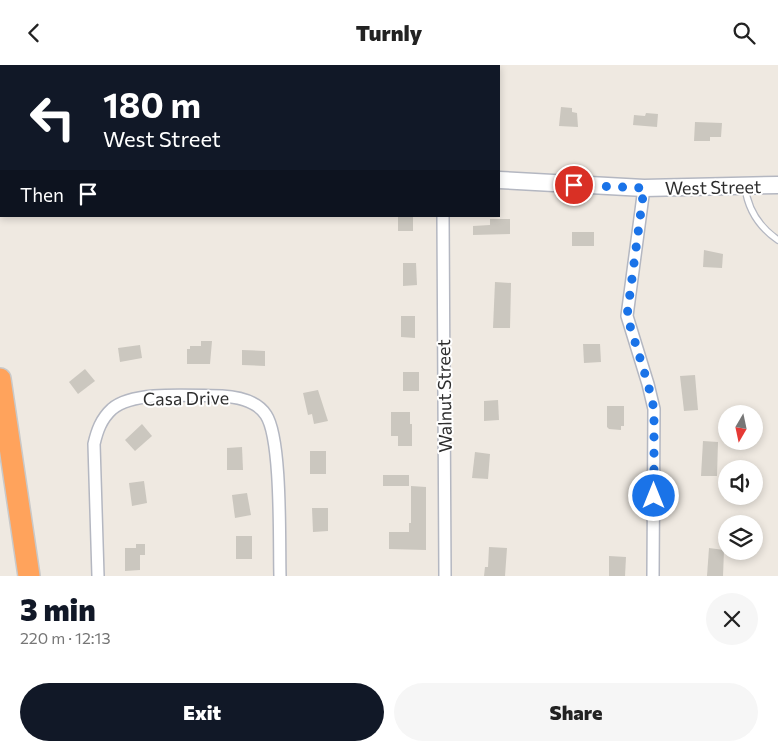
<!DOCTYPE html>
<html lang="en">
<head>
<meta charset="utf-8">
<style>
  :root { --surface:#fff; --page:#f6f6f6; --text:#222; --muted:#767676; --accent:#111827 }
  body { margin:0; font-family:Commissioner,sans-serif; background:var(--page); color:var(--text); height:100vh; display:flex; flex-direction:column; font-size:19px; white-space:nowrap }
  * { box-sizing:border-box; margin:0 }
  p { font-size:16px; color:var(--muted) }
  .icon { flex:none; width:28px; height:28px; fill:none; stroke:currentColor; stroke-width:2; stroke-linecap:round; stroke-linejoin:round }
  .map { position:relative; height:511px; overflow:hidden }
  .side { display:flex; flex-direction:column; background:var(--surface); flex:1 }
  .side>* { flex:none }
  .guide { position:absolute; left:0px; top:0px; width:500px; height:152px; box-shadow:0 2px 8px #0003; background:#111827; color:#fff; overflow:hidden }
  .needle { width:32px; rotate:189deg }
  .tools { position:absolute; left:718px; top:340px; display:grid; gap:10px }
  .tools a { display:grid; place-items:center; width:45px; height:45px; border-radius:50%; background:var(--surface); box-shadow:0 2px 8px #0003; font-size:25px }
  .pin { position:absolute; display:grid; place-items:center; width:42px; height:42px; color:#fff; margin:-21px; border:2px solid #fff; border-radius:50%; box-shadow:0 1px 5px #0007 }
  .me { position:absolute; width:55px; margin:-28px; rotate:0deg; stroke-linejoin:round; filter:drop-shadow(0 0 4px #0008) }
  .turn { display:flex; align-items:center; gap:18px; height:105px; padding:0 20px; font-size:22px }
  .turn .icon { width:65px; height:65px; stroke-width:2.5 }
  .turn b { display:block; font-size:35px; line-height:42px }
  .then { display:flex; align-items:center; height:48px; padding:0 20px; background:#0003; gap:10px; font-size:19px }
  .round { display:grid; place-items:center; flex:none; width:52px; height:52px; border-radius:26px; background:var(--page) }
  .headline { display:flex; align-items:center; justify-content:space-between; height:85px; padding:0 20px }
  h1 { font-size:30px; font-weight:800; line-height:38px; color:var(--accent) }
  .primary-button { display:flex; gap:10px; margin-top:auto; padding:10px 20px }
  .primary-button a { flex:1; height:58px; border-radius:30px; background:var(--accent); color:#fff; font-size:20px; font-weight:800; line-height:58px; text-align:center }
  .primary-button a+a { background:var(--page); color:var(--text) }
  header { display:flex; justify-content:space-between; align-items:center; height:65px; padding:0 20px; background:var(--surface); font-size:22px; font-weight:800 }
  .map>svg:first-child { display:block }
  .building { fill:#cbc7bf }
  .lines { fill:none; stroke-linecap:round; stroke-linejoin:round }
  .lane-casing { stroke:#b4b7c1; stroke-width:8 }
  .street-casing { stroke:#b4b7c1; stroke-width:14 }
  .secondary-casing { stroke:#b4b7c1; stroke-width:19 }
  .highway-casing { stroke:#c9c9c9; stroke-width:24 }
  .lane { stroke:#fff; stroke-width:5.5 }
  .street { stroke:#fff; stroke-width:11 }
  .secondary { stroke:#fff; stroke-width:16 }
  .highway { stroke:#ffa35c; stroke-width:21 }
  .route { stroke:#1a73e8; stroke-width:9; stroke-dasharray:0 16.2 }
  .labels { text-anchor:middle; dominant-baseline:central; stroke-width:4; stroke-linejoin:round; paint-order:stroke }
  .street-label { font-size:18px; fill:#2e2e2e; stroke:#fff }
</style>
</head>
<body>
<header><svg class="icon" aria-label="back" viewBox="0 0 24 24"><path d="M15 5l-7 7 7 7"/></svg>Turnly<svg class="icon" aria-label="search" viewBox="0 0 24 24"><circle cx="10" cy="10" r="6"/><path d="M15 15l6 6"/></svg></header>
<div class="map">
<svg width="778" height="511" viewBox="0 0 778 511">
  <rect width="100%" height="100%" fill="#efe9e1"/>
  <g class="building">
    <polygon points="561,42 572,43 572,47 577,48 578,62 559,61"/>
    <polygon points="646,48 658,49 657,62 633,60 634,50 645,51"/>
    <polygon points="695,57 722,58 721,72 710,72 710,76 694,76"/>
    <rect x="398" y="151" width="15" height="15"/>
    <polygon points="490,154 510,154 510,169 473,170 473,161 490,160"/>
    <rect x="572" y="167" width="22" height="14"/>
    <polygon points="704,185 723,189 722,203 703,202"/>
    <polygon points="403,198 416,198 417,220 403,221"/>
    <polygon points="495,217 511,218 510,263 493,263"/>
    <polygon points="401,251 415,251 415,273 401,272"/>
    <polygon points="201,276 212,276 210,299 187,299 187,284 190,284 190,281 201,281"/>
    <polygon points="583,279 600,279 601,297 584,298"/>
    <polygon points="140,280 142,293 120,297 118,283"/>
    <polygon points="242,285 265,286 265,301 242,300"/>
    <polygon points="85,304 95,316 78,329 69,317"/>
    <rect x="403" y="307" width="16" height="19"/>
    <polygon points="695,310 698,345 684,346 680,311"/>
    <polygon points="318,325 328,356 314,359 312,349 308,350 303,328"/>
    <polygon points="498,335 499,355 484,356 484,336"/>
    <polygon points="607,341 624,341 624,361 621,361 621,365 609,364 607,362"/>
    <polygon points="391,347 410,347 410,359 412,359 412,381 398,381 398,371 391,371"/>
    <polygon points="142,359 152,371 135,386 125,375"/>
    <polygon points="703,376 718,377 717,411 701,411"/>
    <polygon points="242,382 243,405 227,405 227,383"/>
    <rect x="310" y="386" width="16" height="23"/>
    <polygon points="475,387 490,389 488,414 472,413"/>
    <rect x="383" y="410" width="26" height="11"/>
    <polygon points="144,416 147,438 132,441 129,418"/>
    <polygon points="411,421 426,422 426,485 389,484 389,467 409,467 409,458 411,458"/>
    <polygon points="247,428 251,450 235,453 232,430"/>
    <polygon points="312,443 328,443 328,466 313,467"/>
    <rect x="236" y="471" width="16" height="23"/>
    <polygon points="136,479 145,479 145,490 140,490 140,505 125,506 125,483 136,483"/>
    <polygon points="489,482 507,483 505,511 484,511 485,502 488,502"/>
    <polygon points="709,483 724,485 723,511 707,511"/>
    <polygon points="609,491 626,492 625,511 609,511"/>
  </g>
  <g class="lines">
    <g class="lane-casing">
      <g id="lane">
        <polyline points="185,0 186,1"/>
        <polyline points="205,1 206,0"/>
        <path d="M745 122C748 145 759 162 778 175"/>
      </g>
    </g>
    <g class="street-casing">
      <g id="street">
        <polyline points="477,1 477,0"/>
        <polyline points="644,123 627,251 648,319 654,344 653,511"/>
        <polyline points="443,151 445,511"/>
        <path d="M98 511 94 379C97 366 101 354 112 344 134 325 194 331 222 331 239 332 257 336 266 350 282 374 279 478 280 511"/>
      </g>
    </g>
    <g class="secondary-casing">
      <g id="secondary">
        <polyline points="0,52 1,52"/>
        <polyline points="499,115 644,123 778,120"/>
      </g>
    </g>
    <g class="highway-casing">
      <g id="highway">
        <polyline points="0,18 1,19"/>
        <polyline points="0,67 1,66"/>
        <polyline points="0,314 29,511"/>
      </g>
    </g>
    <use href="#lane" class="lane"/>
    <use href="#street" class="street"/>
    <use href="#secondary" class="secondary"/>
    <use href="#highway" class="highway"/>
  </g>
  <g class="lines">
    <polyline class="route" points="574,120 644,123 627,251 648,319 654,344 654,431"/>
  </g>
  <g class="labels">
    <g class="street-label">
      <text transform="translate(713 122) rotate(-1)">West Street</text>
      <text transform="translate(444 331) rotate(-91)">Walnut Street</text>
      <text transform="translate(186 333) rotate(-1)">Casa Drive</text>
    </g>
  </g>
</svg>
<div class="tools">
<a><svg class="needle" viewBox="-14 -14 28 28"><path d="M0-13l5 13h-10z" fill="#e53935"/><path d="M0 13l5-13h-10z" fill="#767676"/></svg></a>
<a><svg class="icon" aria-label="sound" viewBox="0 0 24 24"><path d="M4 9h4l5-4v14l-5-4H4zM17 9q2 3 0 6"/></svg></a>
<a><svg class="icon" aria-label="layers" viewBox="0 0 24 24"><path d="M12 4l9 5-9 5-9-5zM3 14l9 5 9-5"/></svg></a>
</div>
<div class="pin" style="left:574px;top:120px;background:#d93025"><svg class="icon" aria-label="arrive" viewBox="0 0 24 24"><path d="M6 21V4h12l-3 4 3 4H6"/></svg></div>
<svg class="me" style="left:654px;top:431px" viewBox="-20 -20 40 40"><circle r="17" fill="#1a73e8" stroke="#fff" stroke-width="3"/><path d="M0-11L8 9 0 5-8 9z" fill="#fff"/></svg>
<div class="guide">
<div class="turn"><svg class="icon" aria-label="left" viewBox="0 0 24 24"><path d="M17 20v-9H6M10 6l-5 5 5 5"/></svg><div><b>180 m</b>West Street</div></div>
<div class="then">Then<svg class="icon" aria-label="arrive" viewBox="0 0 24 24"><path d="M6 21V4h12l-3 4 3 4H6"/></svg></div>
</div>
</div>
<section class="side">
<div class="headline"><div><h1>3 min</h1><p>220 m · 12:13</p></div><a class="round"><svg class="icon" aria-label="close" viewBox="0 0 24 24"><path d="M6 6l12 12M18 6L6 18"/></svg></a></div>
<div class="primary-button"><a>Exit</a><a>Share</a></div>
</section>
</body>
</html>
